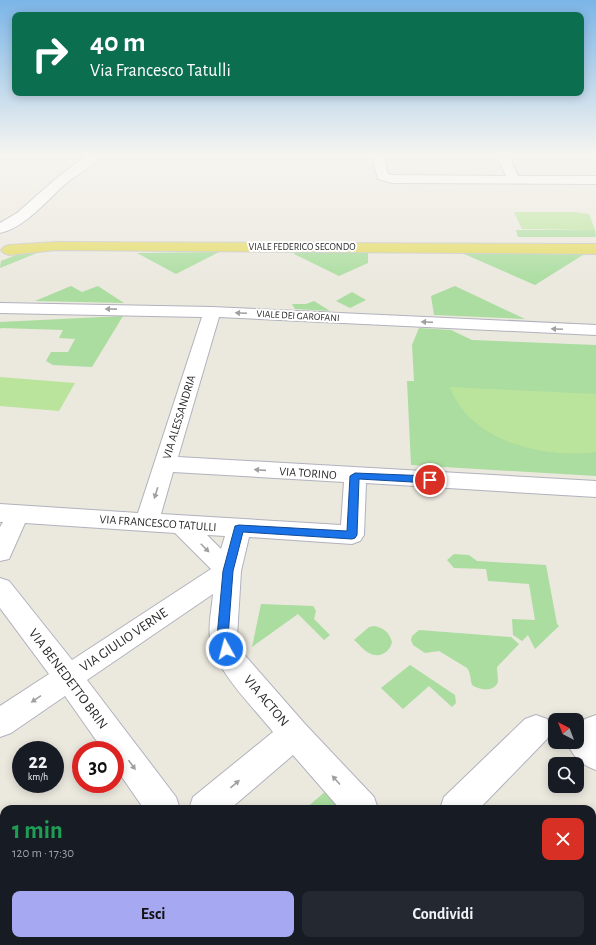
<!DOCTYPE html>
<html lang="it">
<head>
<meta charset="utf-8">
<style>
  :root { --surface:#171b24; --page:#242831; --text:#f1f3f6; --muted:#9ea1a6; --accent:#a6a9f1 }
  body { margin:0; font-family:"Alegreya Sans",sans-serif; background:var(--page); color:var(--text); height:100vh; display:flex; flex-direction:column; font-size:15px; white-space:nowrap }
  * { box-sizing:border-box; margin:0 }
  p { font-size:13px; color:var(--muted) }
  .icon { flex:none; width:22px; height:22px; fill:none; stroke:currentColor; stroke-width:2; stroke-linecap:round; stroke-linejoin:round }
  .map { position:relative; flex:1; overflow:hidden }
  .panel { position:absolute; left:0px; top:805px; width:596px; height:140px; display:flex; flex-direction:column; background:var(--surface); border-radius:12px 12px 0 0; box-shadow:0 2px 10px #0003 }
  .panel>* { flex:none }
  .hud { position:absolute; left:12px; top:12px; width:572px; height:84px; border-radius:8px; box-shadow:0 2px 10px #0003; background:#0b6e4f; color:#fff; overflow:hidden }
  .needle { width:26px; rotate:318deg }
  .buttons { position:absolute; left:548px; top:713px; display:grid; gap:8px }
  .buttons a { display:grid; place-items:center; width:36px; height:36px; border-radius:8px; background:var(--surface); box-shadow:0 2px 10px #0003; font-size:20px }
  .speed { position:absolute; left:12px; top:741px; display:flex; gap:8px; font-size:20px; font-weight:700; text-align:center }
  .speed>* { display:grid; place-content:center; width:52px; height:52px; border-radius:50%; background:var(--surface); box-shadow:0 2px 10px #0003; line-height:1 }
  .speed small { font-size:10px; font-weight:400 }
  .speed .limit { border:6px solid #d22; background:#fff; color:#111 }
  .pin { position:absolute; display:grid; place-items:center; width:34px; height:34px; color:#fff; margin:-17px; border:2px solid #fff; border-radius:50%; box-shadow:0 1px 4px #0007 }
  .me { position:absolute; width:44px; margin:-22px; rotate:353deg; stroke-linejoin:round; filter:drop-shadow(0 0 3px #0008) }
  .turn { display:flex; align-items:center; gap:14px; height:84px; padding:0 12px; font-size:18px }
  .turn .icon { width:52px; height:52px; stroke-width:2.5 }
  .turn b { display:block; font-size:28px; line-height:34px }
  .round { display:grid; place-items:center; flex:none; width:42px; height:42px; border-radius:8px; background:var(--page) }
  .headline { display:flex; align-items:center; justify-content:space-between; height:68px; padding:0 12px }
  h1 { font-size:24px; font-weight:700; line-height:30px; color:#1e9e55 }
  .cta { display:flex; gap:8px; margin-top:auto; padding:8px 12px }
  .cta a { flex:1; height:46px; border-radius:8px; background:var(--accent); color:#111; font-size:16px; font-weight:700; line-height:46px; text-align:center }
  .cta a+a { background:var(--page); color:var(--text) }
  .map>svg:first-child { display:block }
  .green { fill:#aadd9f }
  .pitch { fill:#bae49b }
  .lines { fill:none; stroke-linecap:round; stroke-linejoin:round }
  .minor-casing { stroke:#b1b2bd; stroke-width:2 }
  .major-casing { stroke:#c8c8c8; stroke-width:2 }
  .minor { fill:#fff; fill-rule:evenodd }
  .major { fill:#e5dc69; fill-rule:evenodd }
  .oneway { fill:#a0a0a0 }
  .route { fill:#1a73e8; stroke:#114b97 }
  .labels { text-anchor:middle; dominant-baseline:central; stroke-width:4; stroke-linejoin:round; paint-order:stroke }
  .far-street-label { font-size:10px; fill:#2b2b2b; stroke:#fff }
  .street-label { font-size:12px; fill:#2b2b2b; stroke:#fff }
  .near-street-label { font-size:14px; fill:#2b2b2b; stroke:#fff }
</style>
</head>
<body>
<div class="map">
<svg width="596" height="945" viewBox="0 0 596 945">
  <rect width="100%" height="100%" fill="#ebe8de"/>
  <g class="green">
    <polygon points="516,230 595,230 596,237 518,237"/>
    <polygon points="294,251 368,252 368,263 339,276 294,254"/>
    <polygon points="219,252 176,274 137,253"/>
    <polygon points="37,253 0,268 1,261 16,255"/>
    <polygon points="462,253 586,253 535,285"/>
    <polygon points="71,286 82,292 98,286 124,303 35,301"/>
    <polygon points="455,286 525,319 434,315 431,296"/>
    <polygon points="352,292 366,300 350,308 336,301"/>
    <polygon points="314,301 330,311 295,309 292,304 306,304"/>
    <polygon points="123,316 92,367 53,365 46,361 51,352 68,352 75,339 59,338 63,330 1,328 0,329 0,322"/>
    <polygon points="419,328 451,330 472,340 596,345 596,476 411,465 407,381 414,381 412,345"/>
    <polygon points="454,554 469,555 477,561 546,565 557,624 559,626 535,649 528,635 522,641 513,635 512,619 535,620 529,584 488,581 486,569 454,568 447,560"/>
    <polygon points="261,604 313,606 316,611 314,619 330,635 324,640 298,614 252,647"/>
    <path d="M374 626C384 628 389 632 392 642 390 652 379 659 369 653 363 650 359 644 354 640L369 627Z"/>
    <path d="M419 630 511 637 519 644 497 667C497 671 498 677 498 681 495 693 479 690 472 685 470 679 471 673 467 668L439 651 425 653 413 645 411 640 412 636Z"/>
    <polygon points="410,665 455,695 456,703 452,707 429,686 403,709 381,688"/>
    <polygon points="326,791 341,809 305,809"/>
  </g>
  <g class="pitch">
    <polygon points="514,212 575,212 589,214 595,230 522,229"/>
    <polygon points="0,377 75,383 59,411 0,406"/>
    <path d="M450 387 596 394V452C544 459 470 442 450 387Z"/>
  </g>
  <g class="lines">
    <g class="minor-casing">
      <g id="minor">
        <path d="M89 154H103C95 165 80 173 69 181 48 198 27 227 0 233V223L17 213 59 176Z"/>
        <polygon points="371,154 383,154 388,174 393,175 506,176 496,154 508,154 518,176 596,176 596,184 392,183 378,179"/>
        <path d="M0 303 212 307 596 325V335L219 317 178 457 596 481V497L366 483 364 535 360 541 352 544 249 537 241 571 237 637 242 652 305 724 374 797 378 809H340L293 755 230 809H189L193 797 273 732C254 708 213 668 210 638 208 624 212 608 213 594L87 680 176 797 180 809H144L115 767V750H103L65 696 11 733 0 737V706L49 674 0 608V578L9 581 72 660 211 569 175 533 25 523 9 559 0 561V527L3 522H0V504L138 513 202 317 0 313ZM173 472 344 482 341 525 161 514ZM207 535 225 536 221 549Z"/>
        <polygon points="536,715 547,719 551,729 547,739 479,809 440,809 444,797 525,719"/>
        <path d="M596 715V770C582 765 574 758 568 744L569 742H577V728L585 719Z"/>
        <polygon points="592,873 596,875 596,913 592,911"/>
        <polygon points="26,941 66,941 65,945 25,945"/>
        <polygon points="182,941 218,941 219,945 183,945"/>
        <polygon points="466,941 504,941 505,945 467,945"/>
      </g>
    </g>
    <g class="major-casing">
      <polygon id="major" points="56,242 596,244 596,254 56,250 9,255 4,253 1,250 4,247 9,245"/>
    </g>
    <use href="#minor" class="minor"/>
    <use href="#major" class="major"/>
  </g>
  <defs><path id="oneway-solid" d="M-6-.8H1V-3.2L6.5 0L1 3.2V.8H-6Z"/></defs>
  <g class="oneway">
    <use href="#oneway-solid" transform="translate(111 309) rotate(-179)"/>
    <use href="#oneway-solid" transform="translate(241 313) rotate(-177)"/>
    <use href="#oneway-solid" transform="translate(427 322) rotate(-177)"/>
    <use href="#oneway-solid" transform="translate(557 329) rotate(-178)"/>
    <use href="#oneway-solid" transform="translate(260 470) rotate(-176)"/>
    <use href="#oneway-solid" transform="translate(156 493) rotate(107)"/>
    <use href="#oneway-solid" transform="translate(205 548) rotate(45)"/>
    <use href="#oneway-solid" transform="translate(36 699) rotate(146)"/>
    <use href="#oneway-solid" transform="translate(132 765) rotate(54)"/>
    <use href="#oneway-solid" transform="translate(336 780) rotate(-132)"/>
    <use href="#oneway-solid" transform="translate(235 784) rotate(-40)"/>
  </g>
  <linearGradient id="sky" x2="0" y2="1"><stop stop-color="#7bb5e7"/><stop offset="0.54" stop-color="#f6f5f0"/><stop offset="1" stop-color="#f6f5f0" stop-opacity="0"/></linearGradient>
  <rect width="596" height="286" fill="url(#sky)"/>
  <polygon class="route" points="355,473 430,476 435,480 430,483 359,479 357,535 355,538 352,539 243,532 233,571 228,637 231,649 230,653 226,654 222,653 217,637 223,571 235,526 239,525 347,531 350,476"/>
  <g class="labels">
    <g class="far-street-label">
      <text x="302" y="247">VIALE FEDERICO SECONDO</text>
      <text transform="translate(298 316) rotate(3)">VIALE DEI GAROFANI</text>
    </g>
    <g class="street-label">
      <text transform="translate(179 417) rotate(-73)">VIA ALESSANDRIA</text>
      <text transform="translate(308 473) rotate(4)">VIA TORINO</text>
      <text transform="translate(158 523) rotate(4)">VIA FRANCESCO TATULLI</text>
    </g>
    <g class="near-street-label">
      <text transform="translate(124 640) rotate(-34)">VIA GIULIO VERNE</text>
      <text transform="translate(68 679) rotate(53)">VIA BENEDETTO BRIN</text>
      <text transform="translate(266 701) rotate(50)">VIA ACTON</text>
    </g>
  </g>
</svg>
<div class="buttons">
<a><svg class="needle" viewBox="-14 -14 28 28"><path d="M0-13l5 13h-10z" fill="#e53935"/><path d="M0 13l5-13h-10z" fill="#9ea1a6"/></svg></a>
<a><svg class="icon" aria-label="search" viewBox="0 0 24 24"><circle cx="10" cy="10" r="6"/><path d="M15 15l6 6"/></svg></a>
</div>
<div class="speed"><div>22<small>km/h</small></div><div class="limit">30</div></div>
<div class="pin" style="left:430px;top:480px;background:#d93025"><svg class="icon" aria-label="arrive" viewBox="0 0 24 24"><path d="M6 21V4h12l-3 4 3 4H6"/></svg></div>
<svg class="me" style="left:226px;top:649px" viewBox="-20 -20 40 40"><circle r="17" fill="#1a73e8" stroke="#fff" stroke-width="3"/><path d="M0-11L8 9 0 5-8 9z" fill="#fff"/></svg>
<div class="hud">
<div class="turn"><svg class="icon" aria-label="right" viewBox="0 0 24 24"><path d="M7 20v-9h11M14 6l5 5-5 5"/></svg><div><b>40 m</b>Via Francesco Tatulli</div></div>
</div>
<section class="panel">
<div class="headline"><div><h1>1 min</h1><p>120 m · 17:30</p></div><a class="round" style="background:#d93025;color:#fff"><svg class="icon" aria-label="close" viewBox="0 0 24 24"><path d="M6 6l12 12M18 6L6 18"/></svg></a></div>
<div class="cta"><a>Esci</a><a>Condividi</a></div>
</section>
</div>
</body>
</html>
